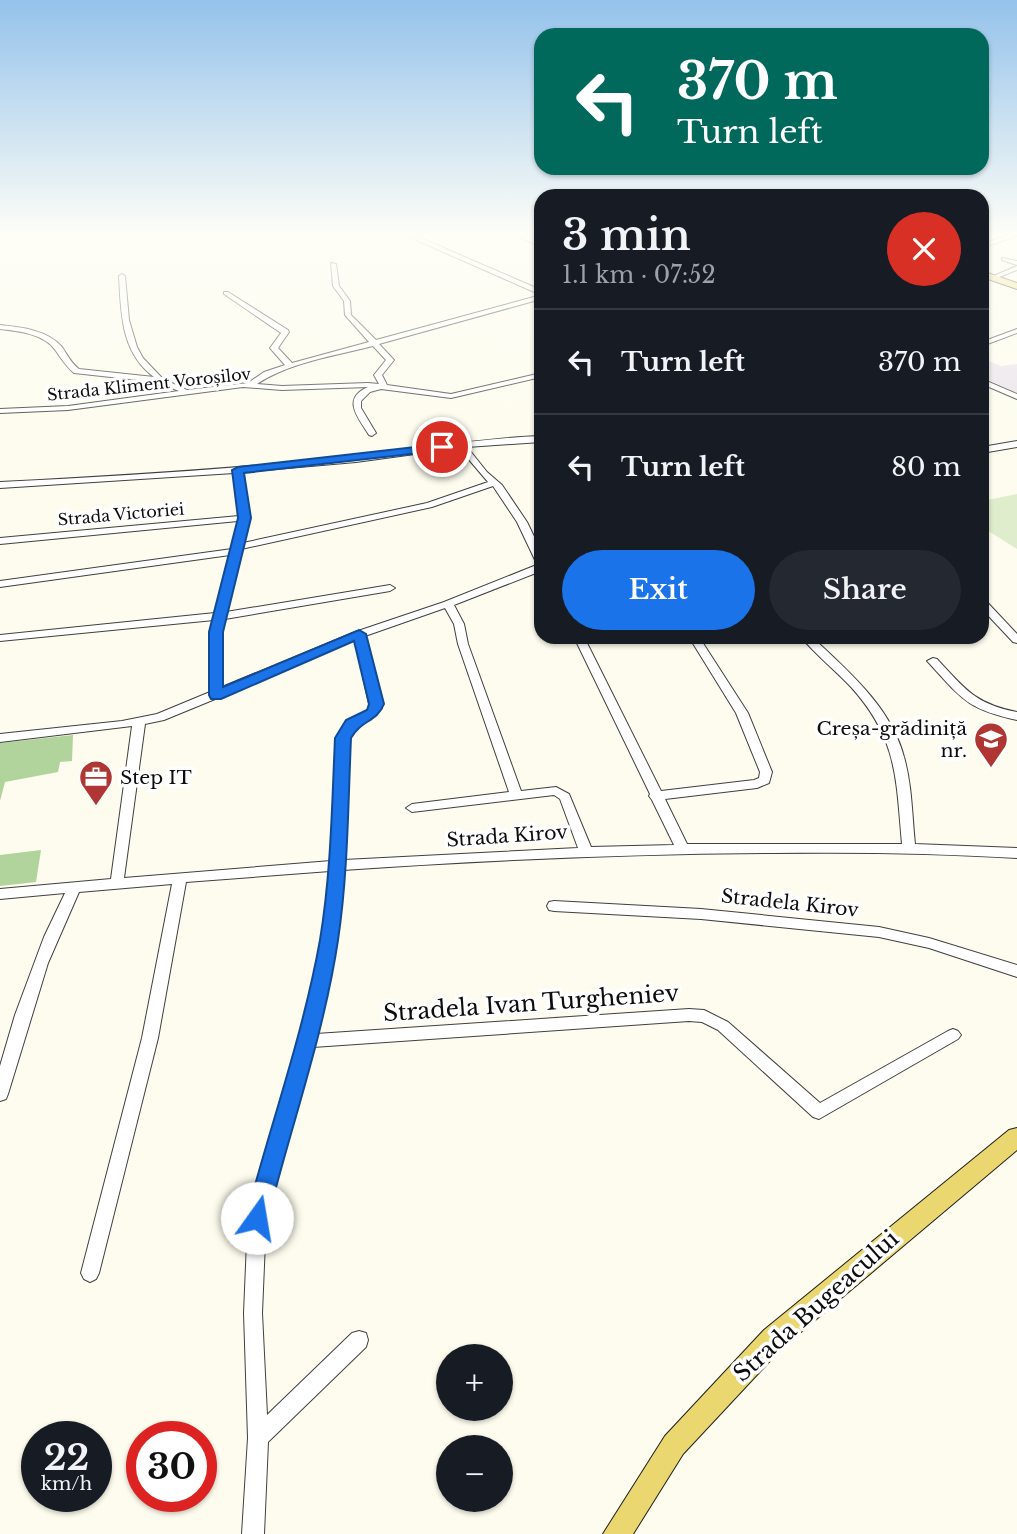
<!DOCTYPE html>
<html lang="en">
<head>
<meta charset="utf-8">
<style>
  :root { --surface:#171b24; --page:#242831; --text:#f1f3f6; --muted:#9ea1a6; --line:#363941; --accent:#1a73e8 }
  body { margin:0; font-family:"Libre Baskerville",serif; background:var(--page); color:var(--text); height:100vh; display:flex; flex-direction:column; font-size:26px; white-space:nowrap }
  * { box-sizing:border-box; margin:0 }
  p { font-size:23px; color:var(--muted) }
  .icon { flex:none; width:38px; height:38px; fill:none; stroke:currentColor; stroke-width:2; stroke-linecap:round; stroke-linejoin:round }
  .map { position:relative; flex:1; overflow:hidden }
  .panel { position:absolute; left:534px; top:189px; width:455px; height:455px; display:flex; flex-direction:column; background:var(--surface); border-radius:21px; box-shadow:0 2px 5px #0004 }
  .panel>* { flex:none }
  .hud { position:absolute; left:534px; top:28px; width:455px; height:147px; border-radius:21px; box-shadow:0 2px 5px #0004; background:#00695c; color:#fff; overflow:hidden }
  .tools { position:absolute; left:436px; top:1344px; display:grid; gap:14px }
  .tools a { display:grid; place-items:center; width:77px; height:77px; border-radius:50%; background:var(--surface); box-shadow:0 2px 5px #0004; font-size:35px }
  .speed { position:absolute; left:21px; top:1421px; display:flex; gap:14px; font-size:35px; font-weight:700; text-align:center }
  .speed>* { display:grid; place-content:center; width:91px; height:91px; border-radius:50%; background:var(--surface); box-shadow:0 2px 5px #0004; line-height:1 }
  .speed small { font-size:18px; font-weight:400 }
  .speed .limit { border:10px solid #d22; background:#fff; color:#111 }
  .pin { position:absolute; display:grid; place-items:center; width:60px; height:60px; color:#fff; margin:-30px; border:4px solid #fff; border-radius:50%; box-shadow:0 2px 7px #0007 }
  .me { position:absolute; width:77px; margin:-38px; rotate:13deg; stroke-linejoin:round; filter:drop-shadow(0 0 5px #0008) }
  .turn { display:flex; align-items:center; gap:24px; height:147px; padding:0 28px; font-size:32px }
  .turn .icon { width:91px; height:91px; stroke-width:2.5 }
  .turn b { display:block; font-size:49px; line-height:60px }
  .round { display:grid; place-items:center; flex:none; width:74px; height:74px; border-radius:37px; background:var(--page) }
  .summary { display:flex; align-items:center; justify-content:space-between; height:119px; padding:0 28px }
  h1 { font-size:42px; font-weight:600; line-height:52px }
  .primary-button { display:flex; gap:14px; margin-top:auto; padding:14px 28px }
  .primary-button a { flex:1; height:80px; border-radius:42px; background:var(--accent); color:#fff; font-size:28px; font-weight:600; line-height:80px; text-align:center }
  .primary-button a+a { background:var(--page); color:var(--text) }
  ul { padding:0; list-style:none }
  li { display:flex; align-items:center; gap:21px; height:105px; padding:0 28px; border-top:2px solid var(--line) }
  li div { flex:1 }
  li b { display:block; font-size:26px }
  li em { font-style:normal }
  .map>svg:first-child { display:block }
  .industrial { fill:#eae2eb }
  .forest { fill:#b0d49c }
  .pitch { fill:#dfedcc }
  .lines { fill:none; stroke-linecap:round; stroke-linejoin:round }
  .minor-casing { stroke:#404040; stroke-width:2 }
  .major-casing { stroke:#1e1e1e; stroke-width:2 }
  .minor { fill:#fff; fill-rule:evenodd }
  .major { fill:#ebd770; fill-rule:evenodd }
  .route { fill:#1a73e8; stroke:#114b97; stroke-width:2 }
  .labels { text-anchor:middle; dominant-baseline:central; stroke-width:7; stroke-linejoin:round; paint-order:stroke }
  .far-street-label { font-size:16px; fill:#0d0d0d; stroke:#fff }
  .poi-label { font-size:19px; fill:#0d0d0d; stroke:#fff; text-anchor:end }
  .street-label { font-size:19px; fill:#0d0d0d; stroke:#fff }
  .near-street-label { font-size:23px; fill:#0d0d0d; stroke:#fff }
</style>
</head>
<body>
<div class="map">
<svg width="1017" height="1534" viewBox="0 0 1017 1534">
  <rect width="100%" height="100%" fill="#fdfcee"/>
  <polygon class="industrial" points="989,361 1001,366 1017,364 1017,393 982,377 982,364"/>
  <g class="forest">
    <polygon points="73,735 72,761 60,762 58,772 5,782 0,801 0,743"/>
    <polygon points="41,850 36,882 0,886 0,855"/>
  </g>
  <polygon class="pitch" points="1017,494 1017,549 982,527 982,501"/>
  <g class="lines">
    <g class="minor-casing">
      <g id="minor">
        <polygon points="407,236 416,236 541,290 541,295"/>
        <polygon points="517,236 526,236 541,243 541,247"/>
        <polygon points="1006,236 1016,236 982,248 982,244"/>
        <polygon points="1002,258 1017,261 1017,265 1002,260"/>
        <path d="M331 263 336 264 339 286 350 301 351 315 376 340 541 295V299L379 344 394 360 382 375 387 385 451 394 541 373V377L451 398 381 389 370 392 361 401V408L376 433 372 436 369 435C358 417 341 399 368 387L282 390 243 387 68 410 0 413V409L68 406 179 391 157 382 74 373C66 366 62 360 56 351 45 334 19 331 0 329V325C20 327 48 330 62 347 68 356 71 363 79 369L154 377C121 353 121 313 119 276L122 274 125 276 129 320 137 347 143 358 163 379 187 390 248 383 264 372 285 365 270 348 281 333 224 294V292H228L288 330 289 332 278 348 292 363 369 342 345 315 344 301 333 286ZM373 346 386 360 374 375 379 384 368 383 282 386 257 384C290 362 335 356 373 346Z"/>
        <polygon points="1017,266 1017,270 994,279 989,278"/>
        <polygon points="1017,329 1017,333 982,346 982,342"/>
        <polygon points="982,379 1017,394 1017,399 982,384"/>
        <path d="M541 436V442L467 447 487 472 502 485 527 522 541 551V571L454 605 464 624 468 644 521 791 556 787 569 794 591 847 674 845 652 800 649 796 650 794 574 637H584L661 791 754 780 759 778 760 772 736 713 689 637H699L748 713 772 772 769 783 757 788 665 799 687 844H902C896 779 898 739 851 687 835 670 816 655 801 637H812C848 671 891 707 904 757 912 785 912 815 915 844L1017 848V858C936 853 854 852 773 853 630 854 486 860 343 870L336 940 316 1034 689 1009 704 1010 728 1022 820 1103 948 1031 953 1029 958 1031 961 1035 958 1039 819 1119 813 1117 718 1030 702 1022 689 1021 313 1047 288 1129 266 1218 262 1313 267 1415 352 1333 359 1331 366 1333 368 1340 366 1347 268 1442 264 1534H242L248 1438 244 1313 248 1218 272 1129 299 1041 322 940 330 871 186 882 158 1038 99 1273 96 1279 90 1282 84 1279 81 1273 142 1038 172 884 79 892 48 963 8 1094 6 1099 0 1101V1066L15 1015 44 937 65 893 0 899V889L111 879 132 726 0 742V734L122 721 157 714 210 692 211 632 214 620 0 641V635L215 613 230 555 0 587V581L232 549 238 521 0 544V538L239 516 234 473 0 488V482C119 476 237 469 356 456 418 450 478 438 541 436ZM459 448 488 482 427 503 243 543 249 518 243 472 356 462ZM493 486 517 522 536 562 539 564 444 602 355 632 222 687 221 632 225 619 390 591 395 588 390 585 226 612 241 549 432 507ZM445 608 454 624 458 644 509 792 412 804 406 808 412 812 554 795 560 799 578 848 344 860 349 738C357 724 372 720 382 708L365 636ZM355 640 370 708 346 725 337 738 331 861 124 878 145 724 164 720 220 697Z"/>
        <polygon points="1017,441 1017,447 982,453 982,447"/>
        <polygon points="982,600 986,601 1017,634 1017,643 1013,642 982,609"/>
        <path d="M933 658 937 659C965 689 975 704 1017 712V720C967 709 962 699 929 663L927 661Z"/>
        <polygon points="554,901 701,909 879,927 929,938 1017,965 1017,977 929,948 879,937 701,919 554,911 549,910 547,906 549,902"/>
      </g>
    </g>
    <g class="major-casing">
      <g id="major">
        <polygon points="982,271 1017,283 1017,289 982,277"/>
        <polygon points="1017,1128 1017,1150 782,1348 683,1454 633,1534 603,1534 665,1436 764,1330 1009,1130"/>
      </g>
    </g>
    <use href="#minor" class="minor"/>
    <use href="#major" class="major"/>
  </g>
  <linearGradient id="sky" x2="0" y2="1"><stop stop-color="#94c2eb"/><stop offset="0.52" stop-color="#fefef7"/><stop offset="1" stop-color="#fefef7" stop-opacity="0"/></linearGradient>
  <rect width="1017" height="451" fill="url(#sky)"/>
  <path class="route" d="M442 444 448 447 446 450 244 473 251 518 223 632V687L359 630 366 634 384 704C377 722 361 720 351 738 348 805 348 873 338 940 324 1034 291 1126 268 1218L265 1226 257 1229 249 1226 246 1218C270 1126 303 1035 320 940 331 874 332 805 335 738L346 720 367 710 369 704 354 641 221 699H211L209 695V632L238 518 232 470 238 467Z"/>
  <defs>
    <g id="school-pin" transform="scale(1.75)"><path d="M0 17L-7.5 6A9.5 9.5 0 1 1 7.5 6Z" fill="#af3632" stroke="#fff"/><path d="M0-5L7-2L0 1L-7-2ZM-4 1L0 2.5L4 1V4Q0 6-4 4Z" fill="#fff"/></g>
    <g id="office-pin" transform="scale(1.75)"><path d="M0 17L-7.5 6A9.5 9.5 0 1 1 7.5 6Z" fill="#af3632" stroke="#fff"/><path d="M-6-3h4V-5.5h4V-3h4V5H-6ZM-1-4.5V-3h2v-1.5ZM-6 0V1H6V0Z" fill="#fff"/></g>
  </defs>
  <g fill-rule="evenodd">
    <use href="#school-pin" x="991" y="739"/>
    <use href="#office-pin" x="96" y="777"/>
  </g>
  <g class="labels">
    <g class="far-street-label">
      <text transform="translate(149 384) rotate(-6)">Strada Kliment Voroșilov</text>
      <text transform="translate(121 514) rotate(-5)">Strada Victoriei</text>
    </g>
    <g class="poi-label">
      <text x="967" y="728">Creșa-grădiniță<tspan x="967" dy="22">nr.</tspan></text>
      <text x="120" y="777" text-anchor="start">Step IT</text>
    </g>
    <g class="street-label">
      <text transform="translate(507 836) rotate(-4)">Strada Kirov</text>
      <text transform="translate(790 903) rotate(6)">Stradela Kirov</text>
    </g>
    <g class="near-street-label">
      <text transform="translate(531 1003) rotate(-4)">Stradela Ivan Turgheniev</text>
      <text transform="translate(816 1306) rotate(-42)">Strada Bugeacului</text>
    </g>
  </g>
</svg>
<div class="tools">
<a>+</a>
<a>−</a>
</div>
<div class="speed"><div>22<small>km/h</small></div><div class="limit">30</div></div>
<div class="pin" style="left:442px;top:447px;background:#d93025"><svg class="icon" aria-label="arrive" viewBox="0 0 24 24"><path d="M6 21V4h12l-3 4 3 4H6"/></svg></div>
<svg class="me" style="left:257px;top:1218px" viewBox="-20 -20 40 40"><circle r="19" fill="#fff"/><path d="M0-13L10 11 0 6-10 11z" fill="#1a73e8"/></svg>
<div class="hud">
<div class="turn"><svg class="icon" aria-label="left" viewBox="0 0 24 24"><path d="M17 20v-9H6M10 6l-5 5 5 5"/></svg><div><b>370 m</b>Turn left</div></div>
</div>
<section class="panel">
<div class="summary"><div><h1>3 min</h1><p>1.1 km · 07:52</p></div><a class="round" style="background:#d93025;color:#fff"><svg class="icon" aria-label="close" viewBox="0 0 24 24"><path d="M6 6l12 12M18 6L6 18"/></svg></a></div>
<ul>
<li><svg class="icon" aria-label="left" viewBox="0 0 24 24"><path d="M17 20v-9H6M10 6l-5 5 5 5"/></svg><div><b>Turn left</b></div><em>370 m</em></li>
<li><svg class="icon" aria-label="left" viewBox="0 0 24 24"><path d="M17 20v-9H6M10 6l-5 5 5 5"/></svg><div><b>Turn left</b></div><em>80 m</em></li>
</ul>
<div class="primary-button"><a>Exit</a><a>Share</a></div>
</section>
</div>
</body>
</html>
